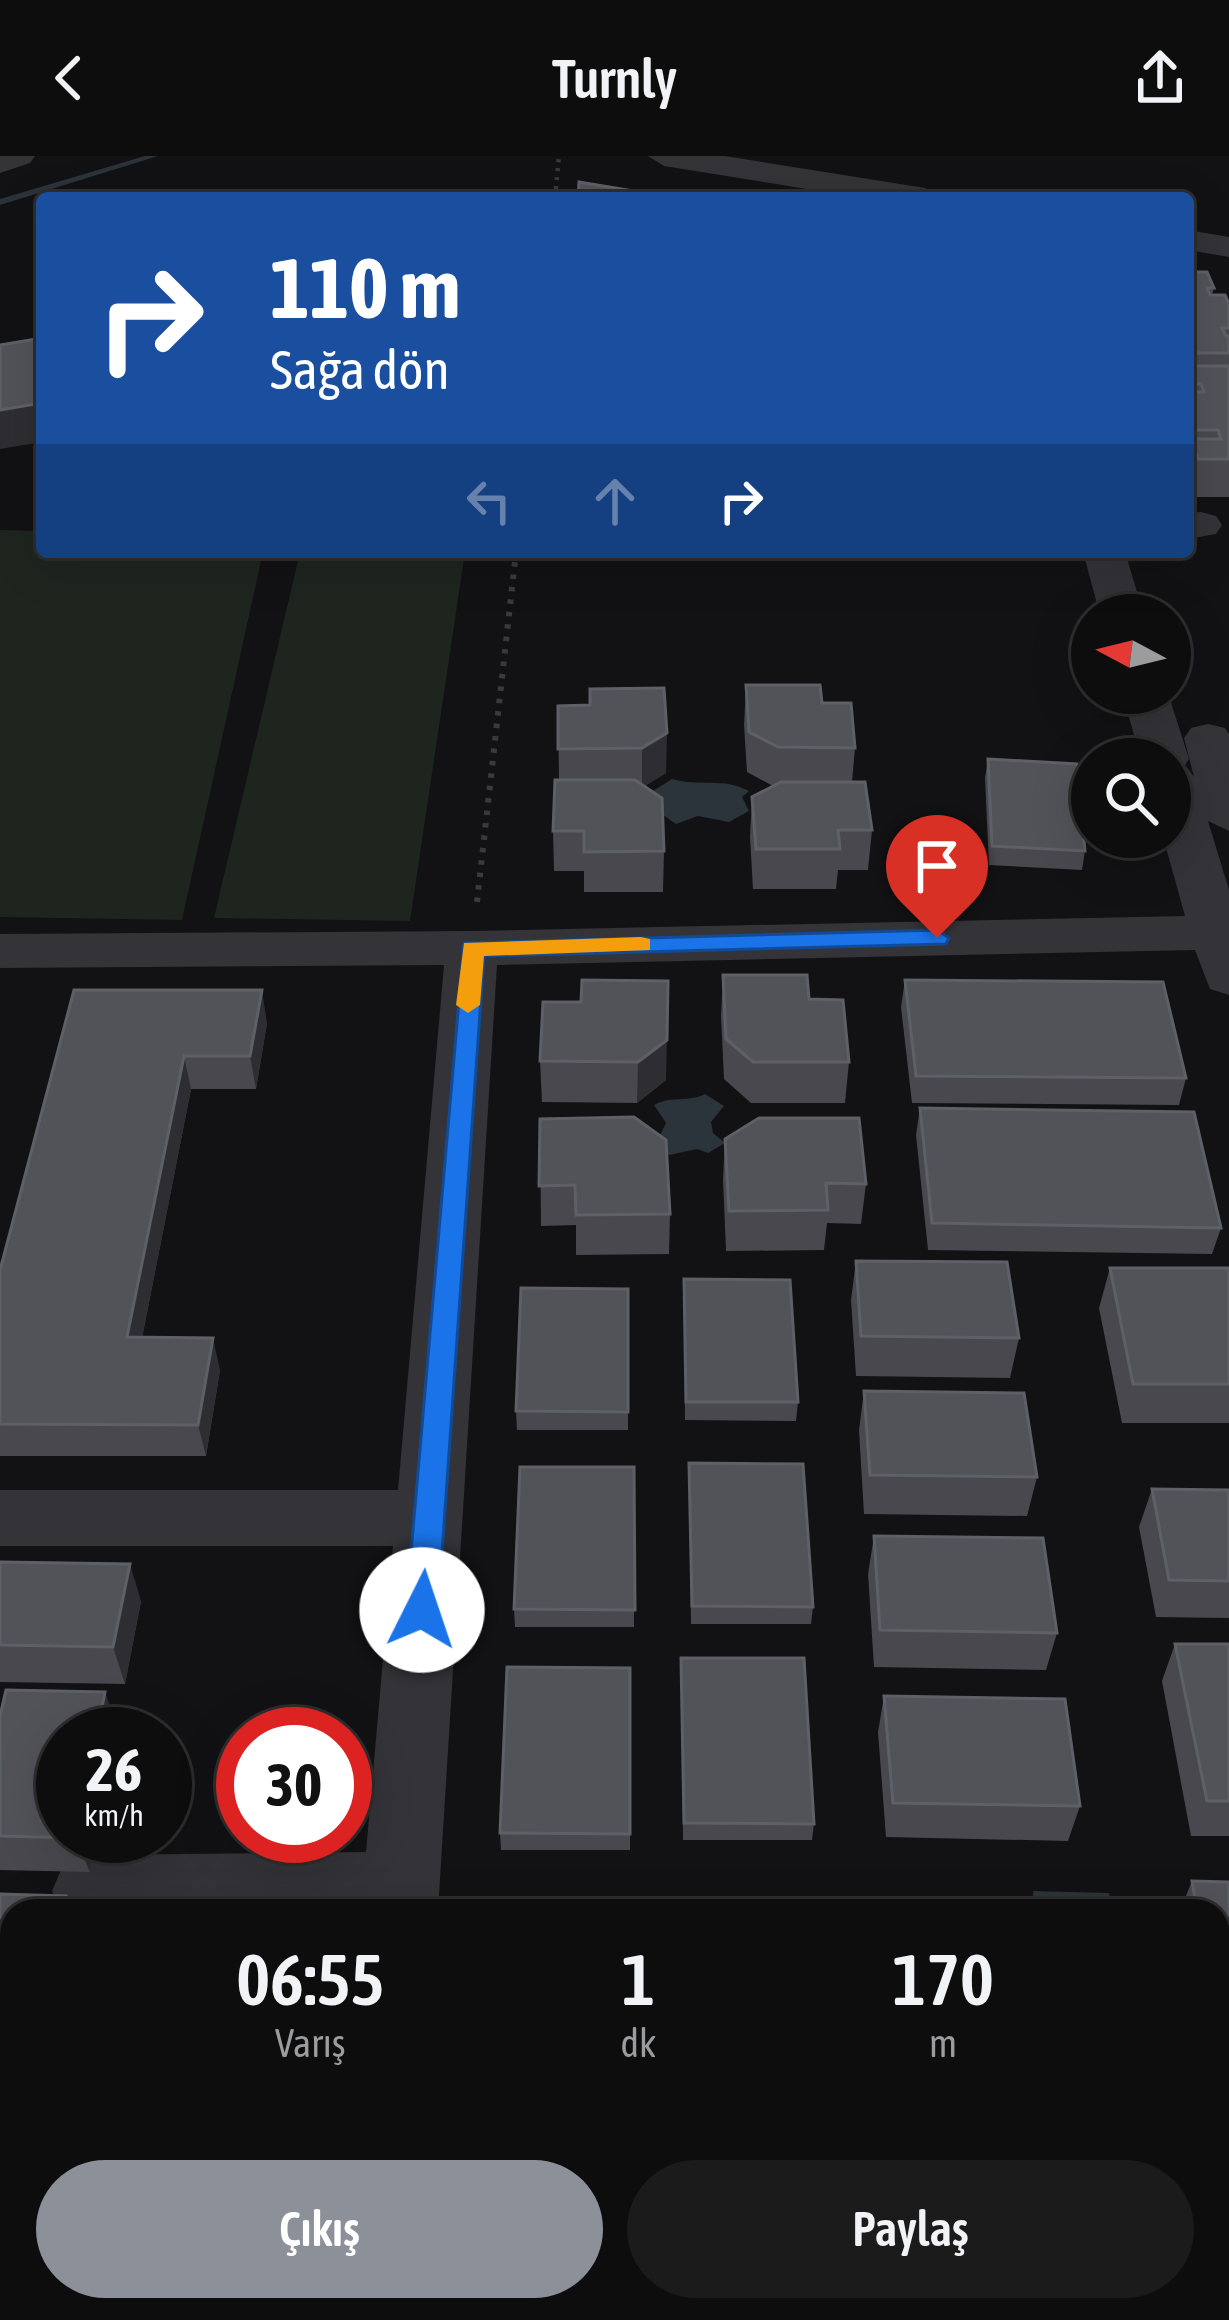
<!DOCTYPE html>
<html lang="tr">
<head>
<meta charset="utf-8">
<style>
  :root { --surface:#0e0d0e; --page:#1c1b1c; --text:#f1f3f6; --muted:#9b9c9e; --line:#2e2d2e; --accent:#8c9099 }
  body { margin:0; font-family:"Asap Condensed",sans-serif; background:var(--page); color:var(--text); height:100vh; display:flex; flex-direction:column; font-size:45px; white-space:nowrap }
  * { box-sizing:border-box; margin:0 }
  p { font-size:39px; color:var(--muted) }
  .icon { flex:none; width:66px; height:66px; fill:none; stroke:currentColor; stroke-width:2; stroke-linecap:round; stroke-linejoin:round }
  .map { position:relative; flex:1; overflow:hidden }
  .side { position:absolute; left:0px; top:1743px; width:1230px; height:423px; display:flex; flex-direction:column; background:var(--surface); border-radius:36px 36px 0 0; box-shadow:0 12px 48px #0002,0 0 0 3px var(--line) }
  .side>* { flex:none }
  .guide { position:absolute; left:36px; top:36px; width:1158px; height:366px; border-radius:12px; box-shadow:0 12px 48px #0002,0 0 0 3px var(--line); background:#1a4fa0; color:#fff; overflow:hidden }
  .needle { width:78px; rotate:277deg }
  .fabs { position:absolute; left:1071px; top:438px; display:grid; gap:24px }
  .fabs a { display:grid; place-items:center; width:120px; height:120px; border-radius:50%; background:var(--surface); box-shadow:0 12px 48px #0002,0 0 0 3px var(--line); font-size:60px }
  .speed { position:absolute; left:36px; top:1551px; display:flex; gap:24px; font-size:60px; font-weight:700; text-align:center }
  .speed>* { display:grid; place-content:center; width:156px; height:156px; border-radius:50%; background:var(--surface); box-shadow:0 12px 48px #0002,0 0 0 3px var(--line); line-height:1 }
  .speed small { font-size:30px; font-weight:400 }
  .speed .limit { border:18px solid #d22; background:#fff; color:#111 }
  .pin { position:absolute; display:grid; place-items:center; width:102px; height:102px; color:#fff; margin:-123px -51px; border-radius:50% 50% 50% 0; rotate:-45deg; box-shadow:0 0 12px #0007 }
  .pin .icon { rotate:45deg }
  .me { position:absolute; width:132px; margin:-66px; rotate:4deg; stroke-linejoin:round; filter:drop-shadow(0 0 9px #0008) }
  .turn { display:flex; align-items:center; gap:42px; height:252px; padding:0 36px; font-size:54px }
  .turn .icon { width:156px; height:156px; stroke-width:2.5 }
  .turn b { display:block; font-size:84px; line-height:102px }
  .lanes { display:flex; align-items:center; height:114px; padding:0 36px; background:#0003; justify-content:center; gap:60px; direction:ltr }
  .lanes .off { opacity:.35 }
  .eta { display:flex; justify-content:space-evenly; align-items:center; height:204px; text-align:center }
  .eta b { font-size:72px; font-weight:600; line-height:84px }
  .primary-button { display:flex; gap:24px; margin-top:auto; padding:24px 36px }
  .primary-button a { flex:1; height:138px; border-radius:72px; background:var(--accent); color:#fff; font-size:48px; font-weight:600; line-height:138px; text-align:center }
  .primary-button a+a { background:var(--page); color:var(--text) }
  header { display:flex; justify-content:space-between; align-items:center; height:156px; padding:0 36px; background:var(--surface); font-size:54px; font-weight:600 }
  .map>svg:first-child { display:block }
  .green { fill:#1e251f }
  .water { fill:#2b333b }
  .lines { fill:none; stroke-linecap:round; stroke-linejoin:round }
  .stream { fill:#2b333b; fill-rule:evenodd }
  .path-far1 { stroke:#393a3f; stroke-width:4.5; stroke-dasharray:3 6; stroke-linecap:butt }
  .path { stroke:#393a3f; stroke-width:6; stroke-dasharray:4.5 8; stroke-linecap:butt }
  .minor { fill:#333338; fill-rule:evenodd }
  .wall { fill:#48484e }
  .shaded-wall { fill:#2e2e32 }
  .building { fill:#525259; stroke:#5e6067; stroke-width:3 }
  .route { fill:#1a73e8; stroke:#114b97; stroke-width:3 }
  .slow { fill:#f59e0b }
</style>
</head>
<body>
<header><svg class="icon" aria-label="back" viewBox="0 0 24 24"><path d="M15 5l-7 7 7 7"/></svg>Turnly<svg class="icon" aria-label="share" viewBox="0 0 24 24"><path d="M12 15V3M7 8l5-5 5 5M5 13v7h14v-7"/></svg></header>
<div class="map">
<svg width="1229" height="2164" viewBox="0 0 1229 2164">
  <rect width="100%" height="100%" fill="#121113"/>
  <g class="green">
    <polygon points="0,374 42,375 42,396 263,396 182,764 0,761"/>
    <polygon points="300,396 465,396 410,765 214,762"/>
  </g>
  <g class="water">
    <path d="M672 623C700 631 723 621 749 635L742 641 749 655 729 666 698 660 676 668 653 652 661 640 653 635Z"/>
    <path d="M705 938 724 950 711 966 713 977 725 987 708 997 697 993 669 999 656 987 666 967 654 949C673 939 687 947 705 938Z"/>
    <polygon points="1033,1735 1109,1737 1112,1755 1035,1755"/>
  </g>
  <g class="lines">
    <polygon class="stream" points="145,0 158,0 0,49 0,43"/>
    <polyline class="path-far1" points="555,42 559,0"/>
    <polyline class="path" points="477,746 516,396"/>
    <g class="minor">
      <polygon points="0,0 35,0 30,7 0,17"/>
      <polygon points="648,0 725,0 925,32 942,42 863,42 664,10"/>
      <polygon points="1188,74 1229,81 1229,101 1188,94"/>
      <polygon points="1201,356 1216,360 1222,369 1216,378 1188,383 1188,357"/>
      <polygon points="1083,396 1125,396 1144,459 1100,459"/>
      <polygon points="1122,537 1168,537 1189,603 1185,609 1194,621 1184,582 1191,572 1208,568 1225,572 1229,578 1229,675 1208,665 1229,734 1229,839 1210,833 1195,794 497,809 438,1755 60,1755 52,1735 63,1709 90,1699 366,1696 393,1390 0,1390 0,1334 398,1334 444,809 0,812 0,778 472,775 1185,760 1163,681 1170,681 1170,603 1141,603"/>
      <rect x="324" y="2154" width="88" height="10"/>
    </g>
  </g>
  <g class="wall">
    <polygon points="1188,116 1214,132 1212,139 1229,148 1229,341 1190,341 1188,335"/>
    <polygon points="746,529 855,592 852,626 872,674 868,714 838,714 836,733 753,733 750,681 752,641 773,630 747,616 744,569"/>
    <polygon points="590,533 666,617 644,630 664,695 663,736 584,736 584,715 554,715 553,675 559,624 558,550 590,549"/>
    <polygon points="988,603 1085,695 1082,714 989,709 985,622"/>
    <polygon points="723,819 809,843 849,906 845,947 751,947 724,923 721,860"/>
    <polygon points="905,824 1186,922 1179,949 912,947 901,851"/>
    <polygon points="74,834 267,867 256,933 191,933 142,1182 220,1214 206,1300 0,1300 0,1114"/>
    <polygon points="581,846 666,924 637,947 542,946 540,905"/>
    <polygon points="920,952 1221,1072 1212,1098 928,1094 916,979"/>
    <polygon points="540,963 670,1058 669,1098 576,1099 576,1069 541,1070"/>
    <polygon points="725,983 866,1028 861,1068 827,1067 824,1094 726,1095 723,1024"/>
    <polygon points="856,1105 1019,1182 1010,1222 856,1220 851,1144"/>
    <polygon points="1110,1112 1229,1112 1229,1267 1122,1267 1099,1152"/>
    <polygon points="684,1123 798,1246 796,1265 685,1264"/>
    <polygon points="628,1133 628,1274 517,1274 516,1255"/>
    <polygon points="864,1235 1037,1321 1027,1360 864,1358 859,1274"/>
    <polygon points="689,1307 813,1451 811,1468 691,1468"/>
    <polygon points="634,1311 634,1471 515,1471 514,1453"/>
    <polygon points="1152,1333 1229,1334 1229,1462 1156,1461 1139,1371"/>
    <polygon points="874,1380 1057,1477 1046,1514 874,1511 868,1418"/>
    <polygon points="0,1406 141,1445 125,1528 0,1526"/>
    <polygon points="1175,1488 1229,1488 1229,1680 1191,1680 1162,1525"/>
    <polygon points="681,1502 814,1668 812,1684 683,1684"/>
    <polygon points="630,1512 630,1694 501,1694 500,1677"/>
    <polygon points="884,1540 1080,1650 1068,1685 886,1681 878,1576"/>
    <polygon points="0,1560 118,1572 90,1716 0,1714"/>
    <polygon points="1192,1725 1229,1726 1229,2143 1218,2143 1218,1755 1180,1755"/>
    <polygon points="0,1738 12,1755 12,1938 0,1938"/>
    <rect x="0" y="1967" width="12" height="150"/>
  </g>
  <g class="shaded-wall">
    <polygon points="42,247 42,286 0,293 0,254"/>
    <polygon points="667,577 666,617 642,632 642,592"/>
    <polygon points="262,834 267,867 256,933 250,900"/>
    <polygon points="667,884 666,924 637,947 638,906"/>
    <polygon points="184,900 191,933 136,1213 127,1181"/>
    <polygon points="213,1182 220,1214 206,1300 198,1269"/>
    <polygon points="130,1408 141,1445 125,1528 113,1491"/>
    <polygon points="105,1536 118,1572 117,1578 97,1578"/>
    <polygon points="76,1680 97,1680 90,1716 75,1682"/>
    <polygon points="66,1740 73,1755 63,1755"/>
    <polygon points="12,2040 12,2104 2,2090"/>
  </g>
  <g class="building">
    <polygon points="579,26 676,42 578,42"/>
    <polygon points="1188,116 1207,116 1214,132 1207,132 1210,139 1225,139 1229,148 1229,172 1222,172 1226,180 1229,180 1229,197 1188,197"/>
    <polygon points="42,182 42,247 0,254 0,189"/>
    <polygon points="1188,210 1229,210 1229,303 1198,303 1191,283 1221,283 1218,274 1188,274 1188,236 1204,236 1201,228 1188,228"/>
    <polygon points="746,529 820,529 822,547 851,547 855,592 778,591 749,576"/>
    <polygon points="664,532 667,577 642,592 558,593 558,550 590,549 590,533"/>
    <polygon points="988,603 1077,608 1085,695 992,690"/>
    <polygon points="555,624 635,624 662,642 664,695 584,696 584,675 553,675"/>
    <polygon points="781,626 865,626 872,674 838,674 840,693 756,693 752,641"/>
    <polygon points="723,819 807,819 809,843 843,844 849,906 753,906 726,883"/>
    <polygon points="582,824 668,825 667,884 638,906 540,905 543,846 581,846"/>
    <polygon points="905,824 1163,826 1186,922 916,920"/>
    <polygon points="74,834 262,834 250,900 184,900 127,1181 213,1182 198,1269 0,1268 0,1114"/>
    <polygon points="920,952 1194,956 1221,1072 932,1067"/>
    <polygon points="634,961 666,984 670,1058 576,1059 575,1029 539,1030 540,963"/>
    <polygon points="759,962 859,962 866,1028 826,1027 828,1054 729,1055 725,983"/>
    <polygon points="856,1105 1007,1106 1019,1182 861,1180"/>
    <polygon points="1110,1112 1229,1112 1229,1228 1133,1228"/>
    <polygon points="684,1123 790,1124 798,1246 686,1246"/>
    <polygon points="521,1132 628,1133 628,1256 516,1255"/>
    <polygon points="864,1235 1024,1237 1037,1321 870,1319"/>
    <polygon points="689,1307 803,1308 813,1451 692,1450"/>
    <polygon points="520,1311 634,1311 635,1454 514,1453"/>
    <polygon points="1152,1333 1229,1334 1229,1425 1169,1424"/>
    <polygon points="874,1380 1043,1382 1057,1477 880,1474"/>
    <polygon points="0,1406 130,1408 113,1491 0,1489"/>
    <polygon points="1175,1488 1229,1488 1229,1645 1207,1645"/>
    <polygon points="681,1502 804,1502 814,1668 684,1667"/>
    <polygon points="507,1511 630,1512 630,1678 500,1677"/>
    <polygon points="6,1534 105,1536 97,1578 63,1578 63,1680 76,1680 75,1682 0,1680 0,1560"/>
    <polygon points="884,1540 1065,1543 1080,1650 893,1647"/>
    <polygon points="1192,1725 1229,1726 1229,2121 1218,2121 1218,1755 1197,1755"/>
    <polygon points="0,1738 66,1740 63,1755 12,1755 12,1908 0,1908"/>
    <polygon points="484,1748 794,1750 794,1755 484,1755"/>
    <polygon points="0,1967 12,1967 12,2040 2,2090 0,2090"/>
  </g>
  <polygon class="route" points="937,774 949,782 946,788 484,800 438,1454 433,1464 422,1468 411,1464 406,1454 464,787"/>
  <polygon class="slow" points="641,781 650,783 650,794 484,800 480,849 468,857 456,849 464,787"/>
</svg>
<div class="fabs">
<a><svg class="needle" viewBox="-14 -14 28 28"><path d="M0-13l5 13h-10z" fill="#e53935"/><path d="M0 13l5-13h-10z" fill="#9b9c9e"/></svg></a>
<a><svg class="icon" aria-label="search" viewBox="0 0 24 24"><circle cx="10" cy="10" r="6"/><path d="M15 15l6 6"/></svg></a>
</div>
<div class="speed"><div>26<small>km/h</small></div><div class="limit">30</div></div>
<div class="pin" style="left:937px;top:782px;background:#d93025"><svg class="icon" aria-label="arrive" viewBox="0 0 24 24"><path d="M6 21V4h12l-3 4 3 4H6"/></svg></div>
<svg class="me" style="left:422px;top:1454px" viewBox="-20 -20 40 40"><circle r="19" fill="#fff"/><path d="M0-13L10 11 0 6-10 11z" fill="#1a73e8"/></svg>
<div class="guide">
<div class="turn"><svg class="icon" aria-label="right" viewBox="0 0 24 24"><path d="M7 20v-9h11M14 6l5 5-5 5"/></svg><div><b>110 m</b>Sağa dön</div></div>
<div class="lanes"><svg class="icon off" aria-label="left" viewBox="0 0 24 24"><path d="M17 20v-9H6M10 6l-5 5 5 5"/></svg><svg class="icon off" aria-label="ahead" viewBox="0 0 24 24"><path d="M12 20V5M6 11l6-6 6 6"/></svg><svg class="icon" aria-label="right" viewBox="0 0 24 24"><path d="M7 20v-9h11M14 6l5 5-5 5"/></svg></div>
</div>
<section class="side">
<div class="eta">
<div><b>06:55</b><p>Varış</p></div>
<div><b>1</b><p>dk</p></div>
<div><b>170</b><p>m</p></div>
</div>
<div class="primary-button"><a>Çıkış</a><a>Paylaş</a></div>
</section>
</div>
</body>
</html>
